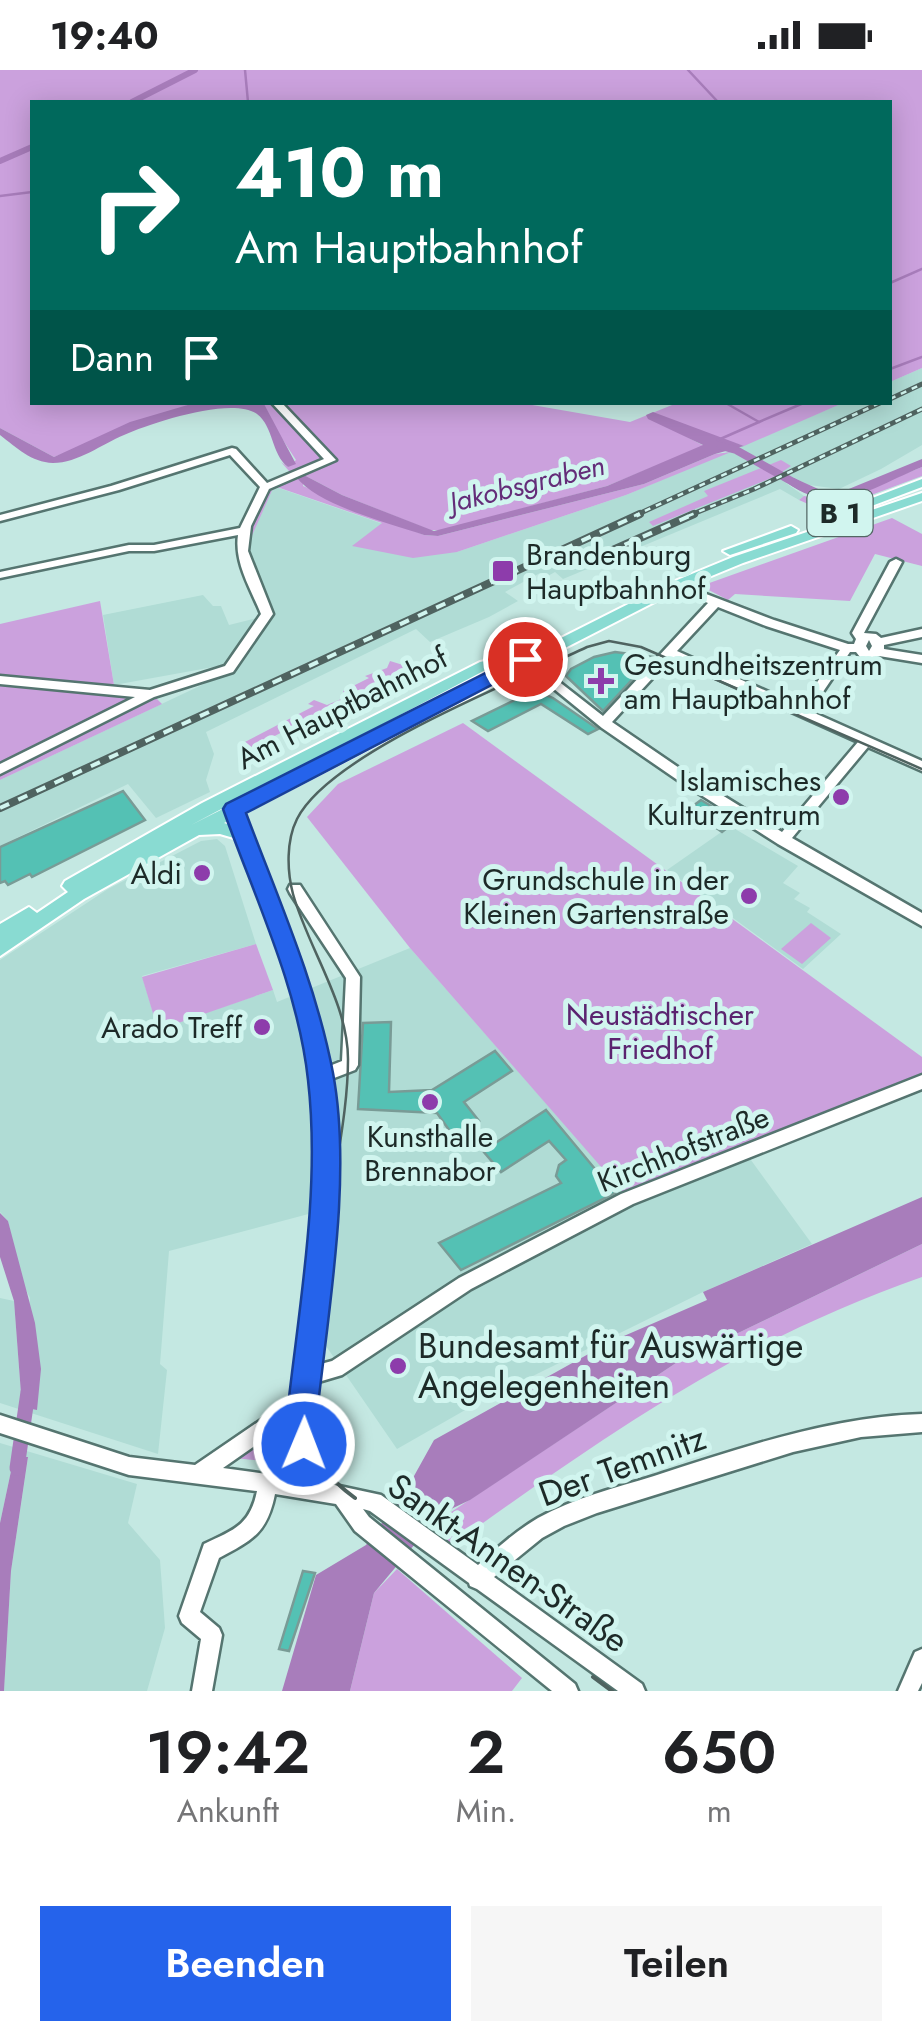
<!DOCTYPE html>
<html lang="de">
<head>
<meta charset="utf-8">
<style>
  :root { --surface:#fff; --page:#f6f6f6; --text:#202124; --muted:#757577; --accent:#2563eb }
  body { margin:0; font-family:Jost,sans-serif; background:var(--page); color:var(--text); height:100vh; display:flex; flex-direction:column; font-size:38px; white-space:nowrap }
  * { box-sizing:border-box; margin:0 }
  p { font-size:32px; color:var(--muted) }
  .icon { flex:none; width:55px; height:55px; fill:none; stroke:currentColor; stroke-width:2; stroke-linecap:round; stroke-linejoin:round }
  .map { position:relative; height:1621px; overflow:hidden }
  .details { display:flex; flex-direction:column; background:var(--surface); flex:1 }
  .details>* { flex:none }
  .hud { position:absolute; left:30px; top:30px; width:862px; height:305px; border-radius:0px; box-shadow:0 5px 25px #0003; background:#00695c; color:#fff; overflow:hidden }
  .pin { position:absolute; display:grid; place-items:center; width:85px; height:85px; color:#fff; margin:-42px; border:5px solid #fff; border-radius:50%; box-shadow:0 2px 10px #0007 }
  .me { position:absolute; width:110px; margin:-55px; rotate:1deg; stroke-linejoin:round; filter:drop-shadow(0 0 8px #0008) }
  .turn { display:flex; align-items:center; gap:35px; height:210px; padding:0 40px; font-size:45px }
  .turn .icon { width:130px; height:130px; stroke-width:2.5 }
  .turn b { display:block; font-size:70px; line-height:85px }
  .then { display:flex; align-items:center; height:95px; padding:0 40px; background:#0003; gap:20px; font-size:38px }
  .eta { display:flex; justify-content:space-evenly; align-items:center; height:170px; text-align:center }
  .eta b { font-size:60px; font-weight:600; line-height:70px }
  .primary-button { display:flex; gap:20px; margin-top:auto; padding:20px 40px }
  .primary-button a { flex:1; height:115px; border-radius:0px; background:var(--accent); color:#fff; font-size:40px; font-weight:600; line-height:115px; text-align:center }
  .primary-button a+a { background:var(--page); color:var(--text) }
  .status { display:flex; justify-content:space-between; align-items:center; height:70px; padding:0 50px; background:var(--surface); direction:ltr }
  .status svg { height:28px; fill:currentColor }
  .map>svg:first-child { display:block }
  .built { fill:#b0dcd5 }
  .green { fill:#cba1dd }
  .water { fill:#a87dbb }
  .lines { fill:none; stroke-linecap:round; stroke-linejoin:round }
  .stream { stroke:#a87dbb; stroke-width:2.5 }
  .canal-far2 { stroke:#a87dbb; stroke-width:6 }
  .canal-far1 { stroke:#a87dbb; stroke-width:8 }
  .canal { stroke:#a87dbb; stroke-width:15 }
  .building { fill:#54c1b4; stroke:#799b96; stroke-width:2.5 }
  .minor-casing { stroke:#557570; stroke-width:5 }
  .major-casing { stroke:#fff; stroke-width:4 }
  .minor { fill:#fff; fill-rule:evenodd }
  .major { fill:#89dbd2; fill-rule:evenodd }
  .tram-far1 { stroke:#4f6360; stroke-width:2.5 }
  .tram { stroke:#4f6360; stroke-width:4 }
  .rail-far1-casing { stroke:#4f6360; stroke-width:5 }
  .rail-casing { stroke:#4f6360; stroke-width:8 }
  .rail-far1 { stroke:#d1f5ef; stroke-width:2.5; stroke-dasharray:6; stroke-linecap:butt }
  .rail { stroke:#d1f5ef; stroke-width:4; stroke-dasharray:10; stroke-linecap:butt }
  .route { fill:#2563eb; stroke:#184099; stroke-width:2.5 }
  .poi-dot { fill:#8d3cab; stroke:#d1f5ef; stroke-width:4 }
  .labels { text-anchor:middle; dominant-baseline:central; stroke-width:10; stroke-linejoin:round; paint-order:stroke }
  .far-water-label { font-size:28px; font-style:italic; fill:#642d79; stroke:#d1f5ef }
  .shield { fill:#d1f5ef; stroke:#536764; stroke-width:2.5 }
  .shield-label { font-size:28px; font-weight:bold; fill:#1d2a28 }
  .poi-label { font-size:30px; fill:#1d2a28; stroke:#d1f5ef; text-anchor:end }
  .street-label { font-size:30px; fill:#1d2a28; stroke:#d1f5ef }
  .park-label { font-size:30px; fill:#5b2470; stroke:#d1f5ef }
  .near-poi-label { font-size:35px; fill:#1d2a28; stroke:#d1f5ef; text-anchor:start }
  .near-street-label { font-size:35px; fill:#1d2a28; stroke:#d1f5ef }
</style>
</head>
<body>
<div class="status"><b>19:40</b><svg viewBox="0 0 49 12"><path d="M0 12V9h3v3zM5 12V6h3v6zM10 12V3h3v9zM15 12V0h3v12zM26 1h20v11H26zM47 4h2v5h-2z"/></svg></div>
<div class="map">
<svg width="922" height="1621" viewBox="0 0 922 1621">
  <rect width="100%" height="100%" fill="#c4e8e2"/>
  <g class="built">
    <polygon points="922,298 922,375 881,399 839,419 809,415 794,408 786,413 804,426 799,430 780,419 563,509 555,502 546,507 540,503 505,522 518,531 489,547 430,572 416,559 206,662 214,684 206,710 210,722 156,748 128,714 0,776 0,710 238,598 270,548 246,479 273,416 383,454 354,476 457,482 626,425 843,333 890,332 890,312"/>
    <polygon points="203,525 213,536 221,536 229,555 261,547 230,594 114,615 103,545"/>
    <polygon points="730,756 798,796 783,813 800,823 794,829 810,838 807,842 841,864 803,899 667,800"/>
    <polygon points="217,769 225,776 256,874 142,906 158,959 273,920 277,932 410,878 623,1121 740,1075 812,1174 703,1222 474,1335 397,1379 326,1276 331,1138 169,1181 160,1294 167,1300 158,1384 0,1333 0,1228 14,1231 22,1337 30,1228 21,1210 8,1151 0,1142 0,890 108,819 201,771"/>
    <polygon points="0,1373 137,1414 128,1453 160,1490 165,1558 147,1621 4,1621 11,1501 28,1388 14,1387 0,1453"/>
  </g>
  <g class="green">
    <path d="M0 0H922V298L890 312V32H136L165 18 128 32H32V332H515L630 352 677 333H843L744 376 650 347 704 376 607 416 442 460H430L342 425 304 405 303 416 424 465 438 466 644 414 715 384 731 382 626 425 457 482 413 488 352 476 382 453 274 416 246 479C249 436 267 416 305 399L289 401 281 392 288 397 296 390 260 335 191 334 54 387 0 358Z"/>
    <polygon points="781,390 791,396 776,406 653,456 649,452 708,426 704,421"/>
    <polygon points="922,397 922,406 826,442 799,430 804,426 838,431"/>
    <polygon points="892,448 922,464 922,496 875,484 850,531 735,524 728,530 701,516"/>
    <polygon points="100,531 114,615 0,606 0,554"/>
    <polygon points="390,591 403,595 406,606 342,631 248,680 243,673 314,636 308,634 314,630 327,635 346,627 343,621 369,608 365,606 387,598"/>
    <polygon points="0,612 126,623 129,627 126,632 0,692"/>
    <polygon points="155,627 162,634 0,710 0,702"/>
    <polygon points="463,653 922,987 922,1003 623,1122 410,878 307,747 338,714"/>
    <polygon points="811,853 831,868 802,894 781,879"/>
    <polygon points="256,874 273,920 158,960 142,907"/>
    <path d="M922 1174V1207C739 1271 608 1364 452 1475L430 1456 676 1293Z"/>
    <polygon points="279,1355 288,1355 294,1394 234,1388"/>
    <polygon points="397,1499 522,1608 512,1621 350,1621 374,1523"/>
  </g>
  <g class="water">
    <path d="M191 334H264L296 394 288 397C271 384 274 357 257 344 232 326 151 353 124 365 102 374 78 393 53 393 31 392 17 378 0 365V358L54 387 130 352Z"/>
    <path d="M653 342 744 376 715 384 644 414 438 466 424 465C389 453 319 436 296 407L304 405 342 425 434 461 607 416 703 375 648 349 646 345Z"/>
    <path d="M922 389V397C872 417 835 449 786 412L794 408 827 423H839Z"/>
    <polygon points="922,1127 922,1174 676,1293 470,1430 451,1439 430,1456 374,1523 350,1621 282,1621 316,1505 366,1475 409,1415 434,1370 610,1272 707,1230 703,1222"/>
    <polygon points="0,1143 8,1151 35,1253 41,1299 37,1340 22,1337 14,1231 0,1187"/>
    <polygon points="14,1387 28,1387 11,1501 4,1621 0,1621 0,1453"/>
  </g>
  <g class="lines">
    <g class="stream">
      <polyline points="245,0 248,32"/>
      <polyline points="688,0 718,32"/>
      <polyline points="0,126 32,122"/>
      <polyline points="890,213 922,199"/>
      <polyline points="890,299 922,287"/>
      <polyline points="724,332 759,352 806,332"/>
      <polyline points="718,370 759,352"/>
    </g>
    <g class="canal-far2">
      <polyline points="132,32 195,0"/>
      <polyline points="0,91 32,77"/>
    </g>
    <polyline class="canal-far1" points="721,376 736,380 802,417"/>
    <polyline class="canal" points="17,1398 28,1322"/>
  </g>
  <g class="building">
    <polygon points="615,582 653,587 603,641 566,606 571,599 594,587"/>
    <polygon points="535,620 553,628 598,659 588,664 541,634 488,661 472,651"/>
    <polygon points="123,721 145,750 32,807 30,804 8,815 5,811 0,813 0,777"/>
    <polygon points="701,730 728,746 735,752 722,762 689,739"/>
    <polygon points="391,952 389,1022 432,1020 495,981 512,1001 464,1032 479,1051 454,1067 437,1043 358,1039 363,953"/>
    <polygon points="546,1040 615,1123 461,1200 439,1173 561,1113 556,1106 559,1095 566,1090 549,1071 501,1102 483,1081"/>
    <polygon points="303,1501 315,1503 289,1581 279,1579"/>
  </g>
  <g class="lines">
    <g class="minor-casing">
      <g id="minor">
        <path d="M271 332H281L336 390 269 419 251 456 248 481 273 544 233 602 154 627 0 704V694L135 627 0 614V606L150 620 225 596 261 544C251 519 234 493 238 465L154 481H129L0 508V502L129 475H154L240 458 260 417 230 385 119 420 0 451V445L111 416 232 378 236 379 267 413 324 389Z"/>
        <path d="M896 489 902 492 864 563 876 564 881 568 922 559V567L884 575V579L922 585V593L879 586 867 589 860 587 856 582H850L810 641 922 691V701L868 677 792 768 922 843V856L778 774 679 711 602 658 543 610 549 606 553 607 603 646 708 533 671 518V514L675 512 774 550 848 574H854L856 569 852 563 890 492ZM718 537 766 556 840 580 800 636 677 581ZM869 570 872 576 869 581 866 576ZM671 588 858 672 782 762 688 704 612 652Z"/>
        <path d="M234 734 241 739 309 925 327 997 342 991 346 908 290 823 288 819 290 815H300L360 907 358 995 355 1000 329 1010 334 1064 332 1134 317 1295 332 1291 459 1208 621 1124 922 1005V1019L633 1134 471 1219 342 1305 315 1313 310 1365 330 1414 381 1425 478 1495C497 1478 516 1461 538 1448 574 1428 615 1418 654 1406 741 1378 829 1347 922 1344V1362L861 1367 793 1382 597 1443 564 1456 542 1468 494 1507 642 1614 645 1621H618L477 1519 470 1516 469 1513 370 1441 363 1439 369 1447 575 1614 578 1621H552L355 1461 336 1434 275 1424C267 1463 253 1470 219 1488L200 1542 219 1558 222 1565 212 1621H192L201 1569 182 1553 179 1546 204 1474C233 1460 250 1456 257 1421L129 1405 0 1363V1345L129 1387 195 1395 296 1326C306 1225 328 1107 313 1007 300 918 258 824 227 739ZM293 1349 292 1365 309 1410 223 1398Z"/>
        <polygon points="922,1579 922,1613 918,1621 898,1621 915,1582"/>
      </g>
    </g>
    <g class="major-casing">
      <g id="major">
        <polygon points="922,409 922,417 853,443 848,444 841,440"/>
        <polygon points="922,423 922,431 743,493 680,519 224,753 250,761 253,765 250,769 244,771 220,764 199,765 84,829 0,886 0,854 29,837 37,843 68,822 62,816 65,811 202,733 480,592 485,591 493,596 191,755 670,513 733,487"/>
        <polygon points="791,456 798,460 796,463 730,485 723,481"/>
      </g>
    </g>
    <use href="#minor" class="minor"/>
    <use href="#major" class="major"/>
    <path class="tram-far1" d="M330 1140C336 1091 348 1039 348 989 348 933 308 878 293 824 287 801 286 771 297 749 330 683 516 611 587 577L609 571 641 577 922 699"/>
    <g class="tram">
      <path d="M330 1138 305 1356C311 1388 329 1409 355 1428"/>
      <polyline points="593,1607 612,1621"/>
    </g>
    <g class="rail-far1-casing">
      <g id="rail-far1">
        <polyline points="890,329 922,314"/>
        <polyline points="634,446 882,332"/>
        <polyline points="688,446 754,419 922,339"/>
      </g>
    </g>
    <g class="rail-casing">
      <g id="rail">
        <polyline points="588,491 694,444"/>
        <polyline points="0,738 640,444"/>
      </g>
    </g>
    <use href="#rail-far1" class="rail-far1"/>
    <use href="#rail" class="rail"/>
  </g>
  <path class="route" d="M525 583 532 585V594L246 743C278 828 316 913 333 1003 353 1109 327 1246 316 1354L319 1374 314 1385 304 1390 293 1385 286 1354C298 1240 321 1123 308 1010 298 917 254 826 223 739L226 734Z"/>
  <g class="poi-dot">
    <rect x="491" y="489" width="24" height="24" rx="5"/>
    <path d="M596 596h10v10h10v10h-10v10h-10v-10h-10v-10h10z"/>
    <circle cx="841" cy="727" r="10"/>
    <circle cx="202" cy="803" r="10"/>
    <circle cx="749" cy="826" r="10"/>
    <circle cx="262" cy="957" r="10"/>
    <circle cx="430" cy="1032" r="10"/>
    <circle cx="398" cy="1296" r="10"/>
  </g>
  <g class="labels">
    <g class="far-water-label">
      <text transform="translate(527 414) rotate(-14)">Jakobsgraben</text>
    </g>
    <rect class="shield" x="807.5" y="420" width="65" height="46" rx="8"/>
    <g class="shield-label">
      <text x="840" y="443">B 1</text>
    </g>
    <g class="poi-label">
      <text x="526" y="484" text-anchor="start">Brandenburg<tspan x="526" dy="34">Hauptbahnhof</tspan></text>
      <text x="624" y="594" text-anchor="start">Gesundheitszentrum<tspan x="624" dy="34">am Hauptbahnhof</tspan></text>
      <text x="821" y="710">Islamisches<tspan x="821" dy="34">Kulturzentrum</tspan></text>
      <text x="182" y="803">Aldi</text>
      <text x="729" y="809">Grundschule in der<tspan x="729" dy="34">Kleinen Gartenstraße</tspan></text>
      <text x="242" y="957">Arado Treff</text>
      <text x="430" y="1066" text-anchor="middle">Kunsthalle<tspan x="430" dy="34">Brennabor</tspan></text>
    </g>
    <g class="street-label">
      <text transform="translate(342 638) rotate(-27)">Am Hauptbahnhof</text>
      <text transform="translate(683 1079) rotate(-22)">Kirchhofstraße</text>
    </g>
    <g class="park-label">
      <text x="660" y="944">Neustädtischer<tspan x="660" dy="34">Friedhof</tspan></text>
    </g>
    <g class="near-poi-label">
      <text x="418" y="1276">Bundesamt für Auswärtige<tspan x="418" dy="40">Angelegenheiten</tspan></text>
    </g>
    <g class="near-street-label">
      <text transform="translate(622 1396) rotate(-20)">Der Temnitz</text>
      <text transform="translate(508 1493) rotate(35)">Sankt-Annen-Straße</text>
    </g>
  </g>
</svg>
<div class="pin" style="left:525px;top:589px;background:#d93025"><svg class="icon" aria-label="arrive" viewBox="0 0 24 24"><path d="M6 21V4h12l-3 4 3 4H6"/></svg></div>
<svg class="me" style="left:304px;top:1374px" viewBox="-20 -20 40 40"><circle r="17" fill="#2563eb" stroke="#fff" stroke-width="3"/><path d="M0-11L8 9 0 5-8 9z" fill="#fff"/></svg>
<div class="hud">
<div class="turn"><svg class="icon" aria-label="right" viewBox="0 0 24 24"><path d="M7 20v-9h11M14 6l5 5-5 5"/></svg><div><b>410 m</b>Am Hauptbahnhof</div></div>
<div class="then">Dann<svg class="icon" aria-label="arrive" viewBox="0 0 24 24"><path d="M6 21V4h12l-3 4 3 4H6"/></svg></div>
</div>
</div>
<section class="details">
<div class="eta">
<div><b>19:42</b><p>Ankunft</p></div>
<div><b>2</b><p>Min.</p></div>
<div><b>650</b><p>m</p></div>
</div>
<div class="primary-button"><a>Beenden</a><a>Teilen</a></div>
</section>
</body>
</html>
